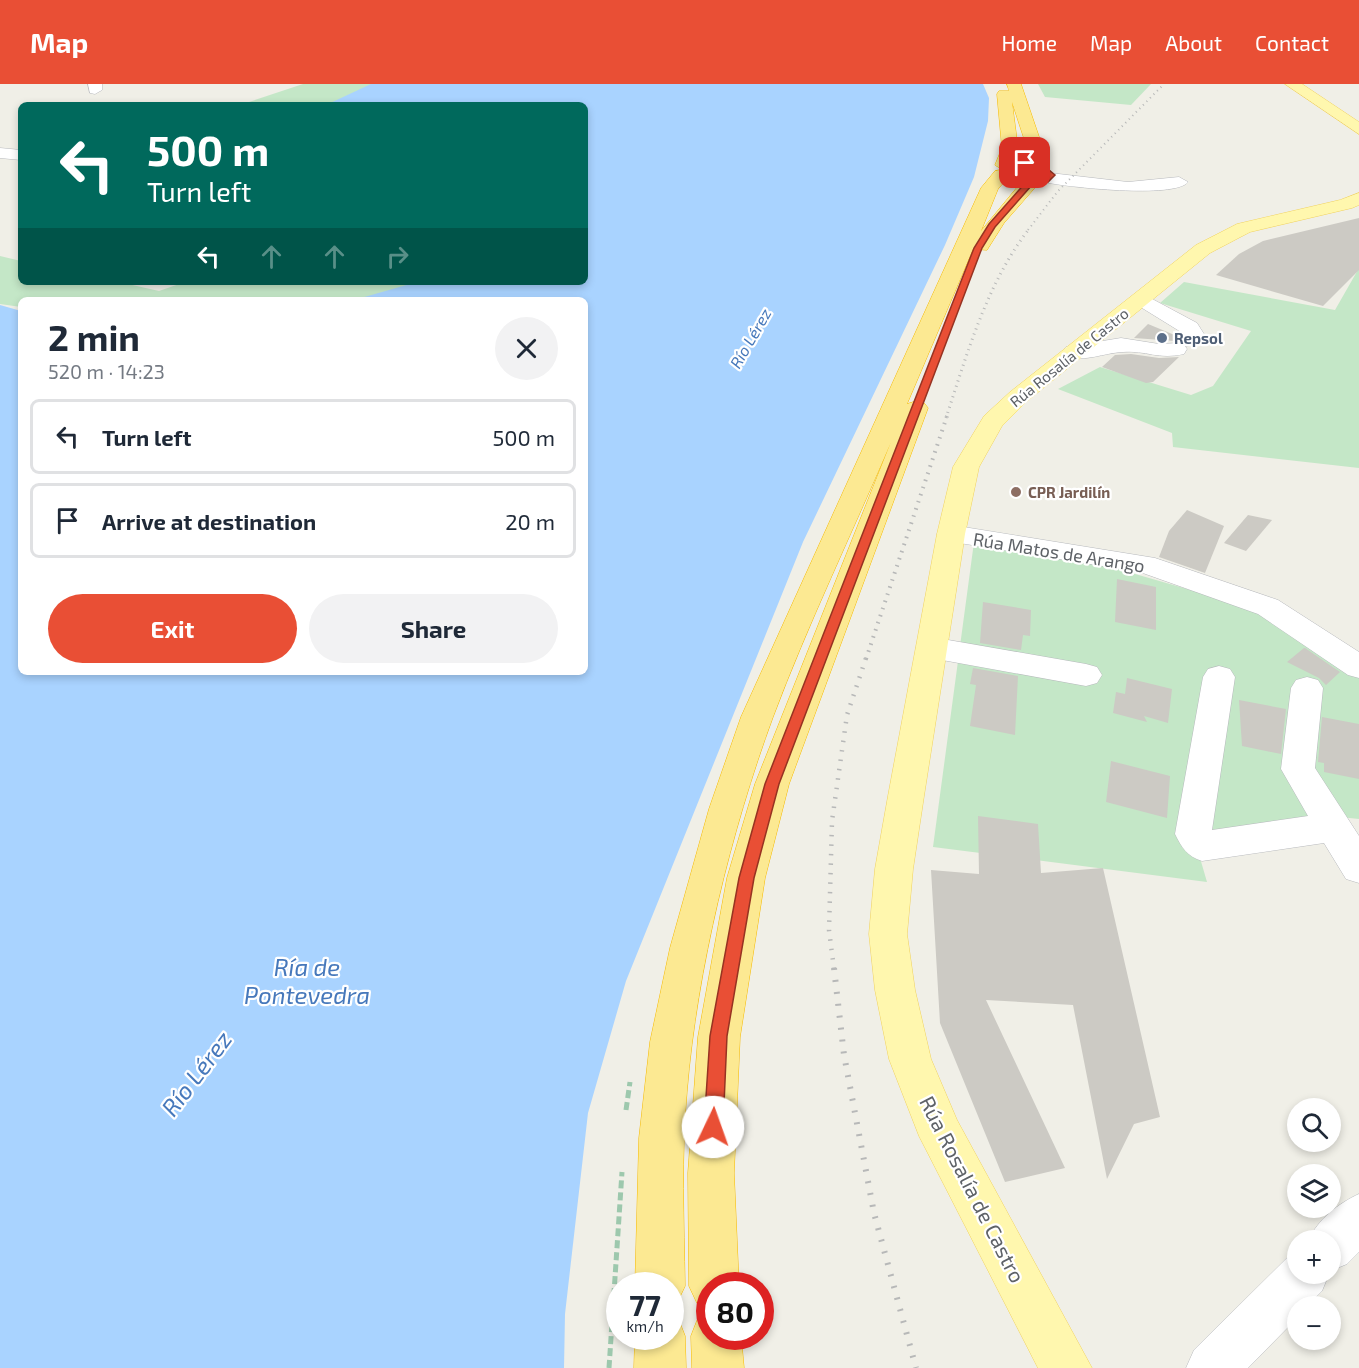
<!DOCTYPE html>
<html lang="en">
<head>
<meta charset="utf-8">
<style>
  :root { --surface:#fff; --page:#f2f2f3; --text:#1f2937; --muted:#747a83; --line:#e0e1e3; --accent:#e94f35 }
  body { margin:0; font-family:"Exo 2",sans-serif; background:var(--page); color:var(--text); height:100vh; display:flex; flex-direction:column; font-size:22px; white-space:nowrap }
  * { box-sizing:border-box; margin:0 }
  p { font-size:20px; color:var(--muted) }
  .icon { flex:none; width:33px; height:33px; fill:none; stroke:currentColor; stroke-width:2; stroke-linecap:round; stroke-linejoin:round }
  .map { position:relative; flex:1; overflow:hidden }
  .drawer { position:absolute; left:18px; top:213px; width:570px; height:378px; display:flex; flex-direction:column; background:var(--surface); border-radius:9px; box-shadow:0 3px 9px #0003 }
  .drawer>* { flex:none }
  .guide { position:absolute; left:18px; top:18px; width:570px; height:183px; border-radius:9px; box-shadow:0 3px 9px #0003; background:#00695c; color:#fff; overflow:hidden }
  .controls { position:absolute; left:1287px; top:1014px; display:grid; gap:12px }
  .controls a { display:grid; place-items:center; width:54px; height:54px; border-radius:50%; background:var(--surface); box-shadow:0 3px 9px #0003; font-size:30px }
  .speed { position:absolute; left:606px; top:1188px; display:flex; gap:12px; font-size:30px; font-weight:700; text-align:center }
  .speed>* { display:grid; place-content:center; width:78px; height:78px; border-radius:50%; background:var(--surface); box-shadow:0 3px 9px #0003; line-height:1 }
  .speed small { font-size:15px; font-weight:400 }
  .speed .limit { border:9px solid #d22; background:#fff; color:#111 }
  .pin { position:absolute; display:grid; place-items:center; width:51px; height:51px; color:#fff; margin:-26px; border-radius:12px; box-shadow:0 3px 9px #0006 }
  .me { position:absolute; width:66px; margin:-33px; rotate:3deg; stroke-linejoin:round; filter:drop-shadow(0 0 4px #0008) }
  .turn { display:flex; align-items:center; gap:21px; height:126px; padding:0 30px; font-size:27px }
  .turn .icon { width:78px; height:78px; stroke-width:2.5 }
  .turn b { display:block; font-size:42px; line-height:51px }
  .lanes { display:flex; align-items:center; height:57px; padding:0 30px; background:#0003; justify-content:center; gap:30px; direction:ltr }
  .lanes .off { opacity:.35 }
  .round { display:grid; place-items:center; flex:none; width:63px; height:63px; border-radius:32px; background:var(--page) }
  .summary { display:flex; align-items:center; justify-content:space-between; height:102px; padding:0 30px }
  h1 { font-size:36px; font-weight:700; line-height:45px }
  .button { display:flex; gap:12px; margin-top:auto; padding:12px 30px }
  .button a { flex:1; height:69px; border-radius:36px; background:var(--accent); color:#fff; font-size:24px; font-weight:700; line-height:69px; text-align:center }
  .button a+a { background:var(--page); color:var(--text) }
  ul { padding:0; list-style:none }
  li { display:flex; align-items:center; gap:18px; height:75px; margin:0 12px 9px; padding:0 18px; border:3px solid var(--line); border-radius:9px }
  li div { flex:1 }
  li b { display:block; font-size:22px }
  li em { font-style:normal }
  header { display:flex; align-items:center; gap:36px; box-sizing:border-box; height:84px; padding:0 30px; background:var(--accent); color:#fff }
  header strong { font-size:28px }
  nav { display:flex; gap:33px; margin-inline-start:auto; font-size:21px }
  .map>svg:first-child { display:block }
  .green { fill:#c4e7c7 }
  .water { fill:#a9d3ff }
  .building { fill:#cccac4 }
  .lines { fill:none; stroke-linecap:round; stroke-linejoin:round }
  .minor-casing { stroke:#b7b9bd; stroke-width:1 }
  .major-casing { stroke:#f1d25f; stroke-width:1 }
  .highway-casing { stroke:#f6ba01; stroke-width:1 }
  .path { stroke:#9dc8ad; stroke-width:5; stroke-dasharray:8 4; stroke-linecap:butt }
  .minor { fill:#fff; fill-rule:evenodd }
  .major { fill:#fff7ae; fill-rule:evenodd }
  .highway { fill:#fce992; fill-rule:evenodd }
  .rail-far4 { stroke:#b7b8b8; stroke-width:2; stroke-dasharray:1 4; stroke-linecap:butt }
  .rail-far3 { stroke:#b7b8b8; stroke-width:3; stroke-dasharray:1 4.5; stroke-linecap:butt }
  .rail-far2 { stroke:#b7b8b8; stroke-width:4; stroke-dasharray:1.5 6; stroke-linecap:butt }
  .rail-far1 { stroke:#b7b8b8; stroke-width:4.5; stroke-dasharray:1.5 8; stroke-linecap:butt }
  .rail { stroke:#b7b8b8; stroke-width:6; stroke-dasharray:2 10; stroke-linecap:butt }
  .route { fill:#e94f35; stroke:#973322; stroke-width:1.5 }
  .service-dot { fill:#5c6f8a; stroke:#fff; stroke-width:2 }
  .education-dot { fill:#8d6e63; stroke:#fff; stroke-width:2 }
  .labels { text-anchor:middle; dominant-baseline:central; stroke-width:4.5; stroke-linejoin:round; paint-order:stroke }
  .far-service-label { font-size:15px; font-weight:bold; fill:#4e5e75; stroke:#fff; text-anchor:start }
  .far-street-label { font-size:15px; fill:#5e6267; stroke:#fff }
  .far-education-label { font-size:15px; font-weight:bold; fill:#785e54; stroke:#fff; text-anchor:start }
  .far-water-label { font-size:16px; font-style:italic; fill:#4678bb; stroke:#fff }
  .street-label { font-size:18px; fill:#5e6267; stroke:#fff }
  .near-street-label { font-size:21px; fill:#5e6267; stroke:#fff }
  .near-water-label { font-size:24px; font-style:italic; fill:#4678bb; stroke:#fff }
</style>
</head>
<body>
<header>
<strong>Map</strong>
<nav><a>Home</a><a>Map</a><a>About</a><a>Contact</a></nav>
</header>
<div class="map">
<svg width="1359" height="1284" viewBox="0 0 1359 1284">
  <rect width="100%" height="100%" fill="#f0efe7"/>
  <g class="green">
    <polygon points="303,0 737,0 585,216 21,216 21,223 0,220 0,172 21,177 21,198 119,198 159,207 185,198 585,198 585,21 250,21 249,18"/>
    <polygon points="1038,0 1151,0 1131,21 1045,13"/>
    <polygon points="1359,184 1359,384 1173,363 1172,349 1058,305 1100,283 1191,311 1213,302 1251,247 1160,219 1184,198 1335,226"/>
    <polygon points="974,458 1097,479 1260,526 1359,592 1359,735 1340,733 1310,690 1314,599 1302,594 1291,684 1323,737 1193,750 1207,798 933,763"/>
  </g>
  <polygon class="water" points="371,0 983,0 989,14 988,37 974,93 945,161 803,458 626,897 588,1029 565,1230 564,1284 0,1284 0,221 21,227 21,588 585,588 585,216 354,216 417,198 585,198 585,21 326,21"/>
  <g class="building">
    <polygon points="1359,134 1359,186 1323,222 1216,191 1239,170 1263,157"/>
    <polygon points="1148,240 1177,252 1175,257 1134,254"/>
    <polygon points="1131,270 1159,274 1179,273 1153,298 1146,299 1102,283 1115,271"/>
    <polygon points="1187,426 1224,442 1205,489 1159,473 1169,447"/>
    <polygon points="1248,431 1272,436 1246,467 1224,459"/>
    <polygon points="1117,495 1156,503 1156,546 1115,538"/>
    <polygon points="983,518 1031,526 1030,552 1023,551 1021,566 980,559"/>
    <polygon points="1304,564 1305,564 1340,588 1326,601 1319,594 1287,578"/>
    <polygon points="973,584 1018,592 1015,651 970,642 976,601 970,600"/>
    <polygon points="1127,594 1172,605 1168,639 1144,632 1147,638 1113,629 1116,608 1125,610"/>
    <polygon points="1239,616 1286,625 1281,670 1242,662"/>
    <polygon points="1322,633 1359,640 1359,695 1324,688 1324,679 1318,678"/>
    <polygon points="1111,677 1170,692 1167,734 1106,718"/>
    <polygon points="978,732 1038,740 1041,789 1103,784 1160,1033 1134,1040 1107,1095 1073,921 986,916 1065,1084 1005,1098 940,939 931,786 979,790"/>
  </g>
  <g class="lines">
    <g class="minor-casing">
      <g id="minor">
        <polygon points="88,0 102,0 102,6 95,10 90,9"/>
        <polygon points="0,64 21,66 21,76 0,74"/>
        <path d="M1050 89 1128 98 1179 93 1188 98C1175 115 1066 103 1044 98L1041 94 1044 90Z"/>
        <path d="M1141 209 1197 239 1204 250 1196 261 1185 262 1187 265 1184 270C1158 276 1146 266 1123 268 1103 269 1086 278 1066 273L1063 268 1066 263 1121 254 1159 260 1179 259 1177 256 1181 248 1134 219 1131 215 1134 211Z"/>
        <polygon points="951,441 1155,474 1278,516 1359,568 1359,594 1348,591 1258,530 1140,488 941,456 937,450 941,444"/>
        <polygon points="931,553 1086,580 1097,583 1102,591 1097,599 1086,602 920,572 916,564 920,556"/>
        <path d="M1219 582 1230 585 1235 593 1212 746 1308 732 1281 685 1291 604 1296 596 1307 593 1318 596 1323 604 1315 684 1359 752V799L1346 795 1324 759 1202 777C1187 772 1182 764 1175 750L1203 593 1208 585Z"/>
        <path d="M1359 1110V1168L1347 1180 1330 1187V1156H1309C1317 1136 1339 1119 1359 1110Z"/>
        <polygon points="1298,1169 1298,1190 1329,1190 1322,1207 1307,1222 1298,1222 1298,1233 1248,1284 1186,1284 1194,1266 1288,1173"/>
      </g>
    </g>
    <g class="major-casing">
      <g id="major">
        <polygon points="1285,0 1302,0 1359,38 1359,50"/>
        <polygon points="1359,109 1359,121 1352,124 1250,148 1210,169 1026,318 1002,342 979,383 965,450 924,712 913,785 907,850 915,906 931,975 957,1036 1092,1284 1038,1284 919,1052 889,975 875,906 869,850 875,785 888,712 937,450 953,383 984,332 1010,308 1196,161 1237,140 1340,116"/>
      </g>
    </g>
    <g class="highway-casing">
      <g id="highway">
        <polygon points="1007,0 1021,0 1049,82 1047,86 1035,86 1033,82 1012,18 1018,64 1009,85 1003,86 995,81 1002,64 997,10 999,7 1009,7"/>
        <path d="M1001 86 1010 91 998 105 981 147 1024 95H1036L1039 99 1004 139 987 166 973 165 907 320 916 317 924 319 928 324 789 700 765 794 740 953 734 1089 739 1202H710V1225L697 1219 689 1202 688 1089 698 953 727 794 755 700 891 358C852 449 808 540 773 633 731 747 697 886 687 1007 681 1072 684 1137 685 1202L677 1219 670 1222V1202H635L639 1054 650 958 670 864 709 725 741 633 981 104 995 87Z"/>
        <polygon points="710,1229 710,1252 741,1252 744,1284 692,1284 691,1252 698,1234"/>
        <polygon points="670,1231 678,1234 685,1252 686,1284 634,1284 635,1252 670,1252"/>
      </g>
    </g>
    <g class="path">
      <polyline points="626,1026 630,998"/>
      <polyline points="609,1284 622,1088"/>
    </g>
    <use href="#minor" class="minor"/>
    <use href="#major" class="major"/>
    <use href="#highway" class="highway"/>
    <polyline class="rail-far4" points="1028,146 1058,107 1164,0"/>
    <path class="rail-far3" d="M946 334C967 270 987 199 1029 145"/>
    <polyline class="rail-far2" points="866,575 947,332"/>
    <polyline class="rail-far1" points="834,885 829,846 832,737 847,631 866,574"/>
    <polyline class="rail" points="834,884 844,971 874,1129 916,1284"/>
  </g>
  <polygon class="route" points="1025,77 1043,81 1055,91 1048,98 1032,101 995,143 982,164 779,700 754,794 727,952 723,1043 720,1050 713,1053 707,1050 704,1043 710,952 739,794 765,700 974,164 989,140 1027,97 1043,95 1047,91 1039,84 1022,81"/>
  <circle class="service-dot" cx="1162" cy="254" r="6"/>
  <circle class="education-dot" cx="1016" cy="408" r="6"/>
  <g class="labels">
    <g class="far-service-label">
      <text x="1174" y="254">Repsol</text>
    </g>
    <g class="far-street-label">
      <text transform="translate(1069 273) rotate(-39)">Rúa Rosalía de Castro</text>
    </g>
    <g class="far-education-label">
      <text x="1028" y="408">CPR Jardilín</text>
    </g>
    <g class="far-water-label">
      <text transform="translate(750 254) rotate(-60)">Río Lérez</text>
    </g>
    <g class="street-label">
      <text transform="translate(1059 468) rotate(9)">Rúa Matos de Arango</text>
    </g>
    <g class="near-street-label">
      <text transform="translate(973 1105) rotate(63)">Rúa Rosalía de Castro</text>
    </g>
    <g class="near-water-label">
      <text x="307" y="882">Ría de<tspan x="307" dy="28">Pontevedra</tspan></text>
      <text transform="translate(196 989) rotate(-53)">Río Lérez</text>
    </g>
  </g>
</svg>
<div class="controls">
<a><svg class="icon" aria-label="search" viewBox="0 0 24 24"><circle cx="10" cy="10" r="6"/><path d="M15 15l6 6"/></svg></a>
<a><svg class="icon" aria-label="layers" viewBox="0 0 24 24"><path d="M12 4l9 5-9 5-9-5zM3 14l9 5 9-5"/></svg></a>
<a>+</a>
<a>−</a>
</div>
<div class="speed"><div>77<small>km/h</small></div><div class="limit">80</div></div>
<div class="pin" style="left:1025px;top:79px;background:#d93025"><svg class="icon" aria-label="arrive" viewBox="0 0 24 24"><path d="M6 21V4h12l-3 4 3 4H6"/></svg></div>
<svg class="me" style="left:713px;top:1043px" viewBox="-20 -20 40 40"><circle r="19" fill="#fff"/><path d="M0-13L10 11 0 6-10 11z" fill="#e94f35"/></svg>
<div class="guide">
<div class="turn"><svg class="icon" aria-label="left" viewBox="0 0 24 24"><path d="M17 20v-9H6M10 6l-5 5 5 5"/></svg><div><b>500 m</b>Turn left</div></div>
<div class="lanes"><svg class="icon" aria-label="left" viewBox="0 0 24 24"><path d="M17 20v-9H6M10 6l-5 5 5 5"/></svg><svg class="icon off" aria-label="ahead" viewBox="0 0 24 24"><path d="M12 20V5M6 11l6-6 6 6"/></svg><svg class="icon off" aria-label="ahead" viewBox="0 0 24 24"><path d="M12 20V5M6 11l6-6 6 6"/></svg><svg class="icon off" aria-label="right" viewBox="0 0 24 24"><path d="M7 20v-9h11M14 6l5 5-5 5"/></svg></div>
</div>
<section class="drawer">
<div class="summary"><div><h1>2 min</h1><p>520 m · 14:23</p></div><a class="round"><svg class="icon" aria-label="close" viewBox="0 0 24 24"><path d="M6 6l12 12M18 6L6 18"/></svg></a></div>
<ul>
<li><svg class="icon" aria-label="left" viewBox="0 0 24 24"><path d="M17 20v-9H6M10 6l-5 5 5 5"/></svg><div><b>Turn left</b></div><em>500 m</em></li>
<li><svg class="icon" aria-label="arrive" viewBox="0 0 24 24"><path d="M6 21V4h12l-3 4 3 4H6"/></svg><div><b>Arrive at destination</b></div><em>20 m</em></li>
</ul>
<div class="button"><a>Exit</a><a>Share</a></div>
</section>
</div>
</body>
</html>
